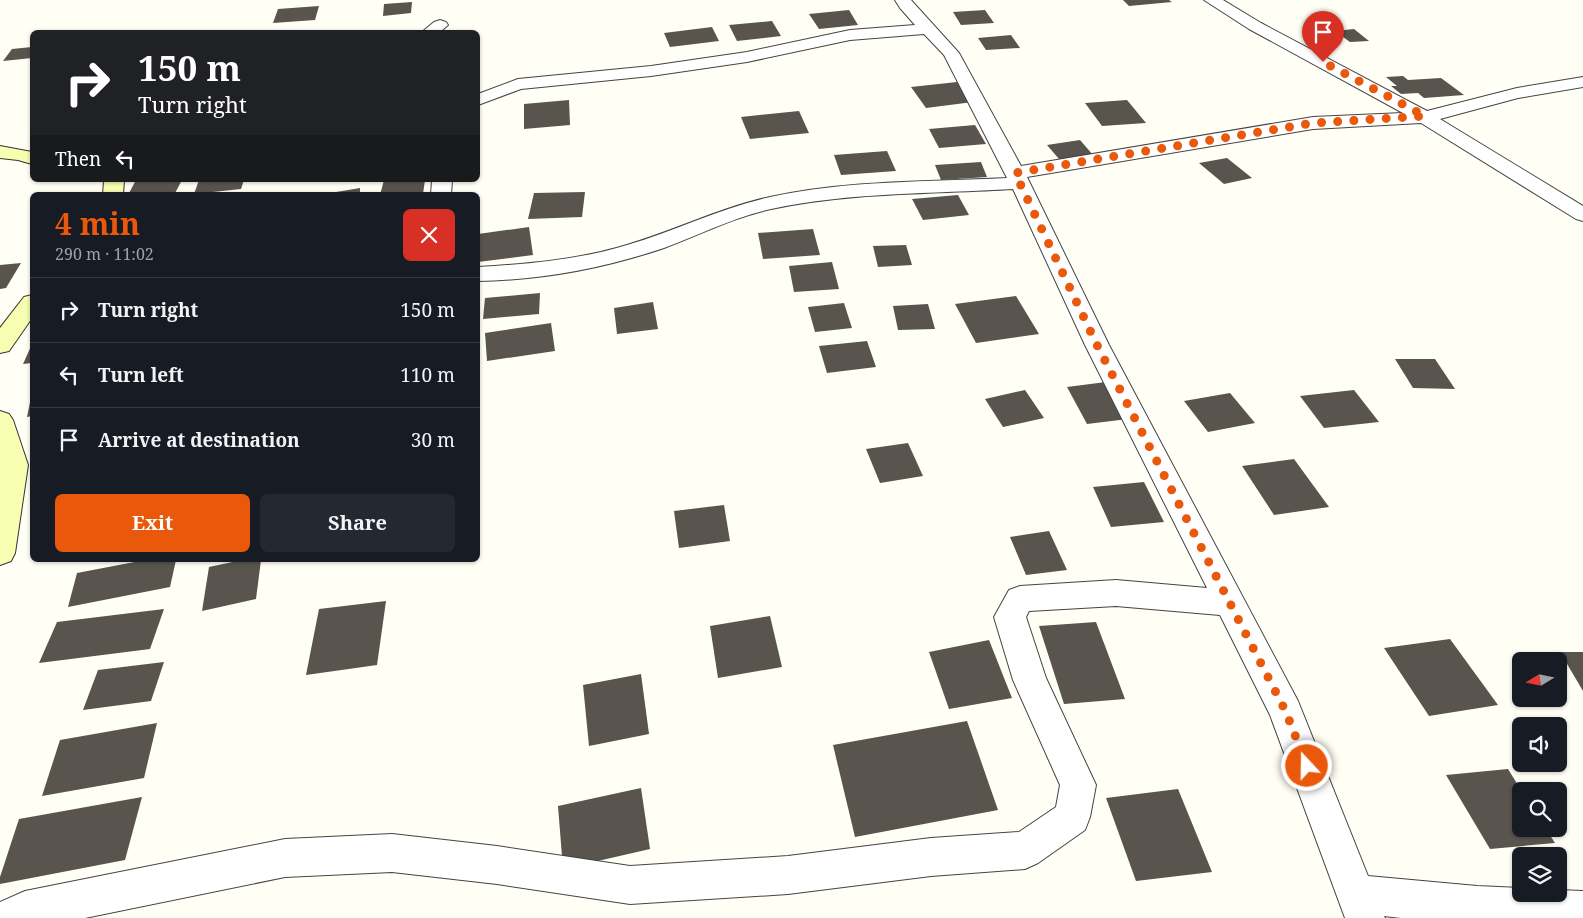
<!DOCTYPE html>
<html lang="en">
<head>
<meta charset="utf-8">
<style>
  :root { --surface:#171b24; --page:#242831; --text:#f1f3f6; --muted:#9ea1a6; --line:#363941; --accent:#ea580c }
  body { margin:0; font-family:"Noto Serif",serif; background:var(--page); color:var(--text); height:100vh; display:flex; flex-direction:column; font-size:19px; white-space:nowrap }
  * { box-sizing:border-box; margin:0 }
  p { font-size:16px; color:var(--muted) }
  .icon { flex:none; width:28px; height:28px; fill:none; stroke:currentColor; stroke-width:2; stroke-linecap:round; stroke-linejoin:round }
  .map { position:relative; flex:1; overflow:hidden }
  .details { position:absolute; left:30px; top:192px; width:450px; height:370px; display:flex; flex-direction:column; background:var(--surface); border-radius:8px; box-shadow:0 1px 4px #0004 }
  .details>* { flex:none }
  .hud { position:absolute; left:30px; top:30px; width:450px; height:152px; border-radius:8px; box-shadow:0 1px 4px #0004; background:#202124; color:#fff; overflow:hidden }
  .needle { width:32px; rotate:260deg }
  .buttons { position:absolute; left:1512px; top:652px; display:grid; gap:10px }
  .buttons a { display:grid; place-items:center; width:55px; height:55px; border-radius:8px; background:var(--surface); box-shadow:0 1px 4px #0004; font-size:25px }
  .pin { position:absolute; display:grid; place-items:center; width:42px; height:42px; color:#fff; margin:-51px -21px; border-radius:50% 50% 50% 0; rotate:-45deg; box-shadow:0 0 5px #0007 }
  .pin .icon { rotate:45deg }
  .me { position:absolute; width:55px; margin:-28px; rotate:339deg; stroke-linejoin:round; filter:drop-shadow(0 0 4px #0008) }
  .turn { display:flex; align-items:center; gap:18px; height:105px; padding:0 25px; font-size:22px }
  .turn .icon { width:65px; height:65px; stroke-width:2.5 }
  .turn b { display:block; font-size:35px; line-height:42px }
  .then { display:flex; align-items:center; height:48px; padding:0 25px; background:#0003; gap:10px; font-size:19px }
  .round { display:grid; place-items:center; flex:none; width:52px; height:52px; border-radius:8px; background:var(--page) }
  .overview { display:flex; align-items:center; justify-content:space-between; height:85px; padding:0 25px }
  h1 { font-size:30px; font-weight:700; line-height:38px; color:var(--accent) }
  .cta { display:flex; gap:10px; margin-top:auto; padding:10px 25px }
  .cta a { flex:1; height:58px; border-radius:8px; background:var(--accent); color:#fff; font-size:20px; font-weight:700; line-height:58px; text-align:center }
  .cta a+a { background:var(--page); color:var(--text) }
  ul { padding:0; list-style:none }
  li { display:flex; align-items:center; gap:15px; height:65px; padding:0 25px; border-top:1px solid var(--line) }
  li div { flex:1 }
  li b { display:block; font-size:19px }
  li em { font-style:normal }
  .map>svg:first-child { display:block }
  .building { fill:#59544d }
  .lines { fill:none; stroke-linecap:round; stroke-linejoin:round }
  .street-casing { stroke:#444; stroke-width:2 }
  .secondary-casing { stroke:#333; stroke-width:2 }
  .street { fill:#fff; fill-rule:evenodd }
  .secondary { fill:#f7fdb1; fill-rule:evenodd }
  .route { stroke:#ea580c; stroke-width:9; stroke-dasharray:0 16.2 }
</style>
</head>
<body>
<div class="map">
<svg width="1583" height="918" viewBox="0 0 1583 918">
  <rect width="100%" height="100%" fill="#fffff5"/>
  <g class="building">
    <polygon points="1123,0 1169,0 1172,2 1129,6"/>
    <polygon points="412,2 411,13 383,16 384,4"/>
    <polygon points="319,6 315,20 273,23 278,9"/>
    <polygon points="849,10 858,25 819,29 809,14"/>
    <polygon points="985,10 994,23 961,25 953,12"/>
    <polygon points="772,21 781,36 737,41 729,25"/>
    <polygon points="712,27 719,41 670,47 664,33"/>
    <polygon points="1354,29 1369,41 1350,42 1335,31"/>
    <polygon points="1011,35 1020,48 986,50 978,38"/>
    <polygon points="32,47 32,58 3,61 12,49"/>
    <polygon points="1403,76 1408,80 1441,78 1464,95 1424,98 1418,93 1401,94 1391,86 1397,86 1386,77"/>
    <polygon points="957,82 973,102 926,108 911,87"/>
    <polygon points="569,100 570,125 524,129 524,104"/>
    <polygon points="1127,100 1146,123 1102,126 1085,103"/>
    <polygon points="799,111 809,133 750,139 741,117"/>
    <polygon points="975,125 986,144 939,148 929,129"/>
    <polygon points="1080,140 1093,155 1059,159 1047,145"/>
    <polygon points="887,151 896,171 841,175 834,155"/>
    <polygon points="1227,158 1252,178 1224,184 1199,163"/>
    <polygon points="981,162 987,177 941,180 935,165"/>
    <polygon points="136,180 182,180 174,195 128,195"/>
    <polygon points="199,180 244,180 241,189 194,194"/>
    <polygon points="384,180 425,180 423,194 380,195"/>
    <polygon points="360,188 360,195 336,195 336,192"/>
    <polygon points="585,192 582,217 528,219 534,193"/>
    <polygon points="958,195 969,215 923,220 912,199"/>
    <polygon points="529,227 533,255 478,262 478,234"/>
    <polygon points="813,229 820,255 763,259 758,233"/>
    <polygon points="906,245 912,265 878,267 873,246"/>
    <polygon points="832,262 839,289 794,292 789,266"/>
    <polygon points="21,263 6,288 0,289 0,265"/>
    <polygon points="540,293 539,314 483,319 485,298"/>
    <polygon points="1016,296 1039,334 976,343 955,304"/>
    <polygon points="653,302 658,329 617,334 614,308"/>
    <polygon points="844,303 852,328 815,332 808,307"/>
    <polygon points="928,304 935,329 898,330 893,306"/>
    <polygon points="551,323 555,351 487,361 485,333"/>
    <polygon points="867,341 876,367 827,373 819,346"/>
    <polygon points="32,344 32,363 23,364"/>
    <polygon points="1395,359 1435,359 1455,389 1413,388"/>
    <polygon points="1106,382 1128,419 1087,424 1067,387"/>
    <polygon points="1025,390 1044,418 1003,427 985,399"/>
    <polygon points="1354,390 1379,422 1324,428 1300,396"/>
    <polygon points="32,393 32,416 27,417"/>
    <polygon points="1230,393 1255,423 1208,432 1184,401"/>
    <polygon points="908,443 923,476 880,483 866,449"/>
    <polygon points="1294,459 1329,507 1274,515 1242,466"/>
    <polygon points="1144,482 1164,522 1111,527 1093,487"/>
    <polygon points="724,505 730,541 679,548 674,511"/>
    <polygon points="1049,531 1067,570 1026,575 1010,537"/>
    <polygon points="145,560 176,560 170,587 68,607 77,573"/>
    <polygon points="242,560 261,560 256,599 202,611 209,567"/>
    <polygon points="386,601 377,665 306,675 319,609"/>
    <polygon points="164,609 150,649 39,663 57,622"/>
    <polygon points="770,616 782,667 718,678 710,626"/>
    <polygon points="1096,622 1125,699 1064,704 1039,626"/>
    <polygon points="1450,639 1498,705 1429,716 1384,648"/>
    <polygon points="989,640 1012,698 949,709 929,652"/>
    <polygon points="1560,652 1583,652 1583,691"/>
    <polygon points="164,662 151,701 83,710 98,670"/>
    <polygon points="641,674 649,734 589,746 583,685"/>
    <polygon points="967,721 998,810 855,837 833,745"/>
    <polygon points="157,723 144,778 42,796 60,740"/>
    <polygon points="1508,769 1521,790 1521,829 1546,829 1555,843 1490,849 1446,775"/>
    <polygon points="641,788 650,849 563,869 558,806"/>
    <polygon points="1178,789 1212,872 1136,881 1106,798"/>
    <polygon points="142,797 125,860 0,884 0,877 19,819"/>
  </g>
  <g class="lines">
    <g class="street-casing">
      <g id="street">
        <path d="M895 0H911L959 53 1021 166 1313 117 1403 113 1249 29 1204 0H1223L1261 23 1427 111 1517 88 1583 77V87L1518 98 1440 119 1583 206V221L1576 219 1421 123 1313 129 1027 177 1109 345 1298 701 1368 876 1477 886 1521 888V894H1559V890L1583 891V918H1401L1384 916 1385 918H1345L1270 715 1220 615 1116 606 1029 611 1026 617 1046 678 1096 785 1090 817 1085 830 1038 863 1025 869 931 876 788 894 630 904 497 884 392 872 285 877 85 918H0V902L25 891 285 839 392 834 497 846 630 866 788 856 931 838 1019 832 1056 807 1060 785 1013 680 994 617 1009 590 1020 586 1116 580 1207 588 1085 345 1013 189C932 194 850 192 771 209 734 217 699 235 664 248 605 268 540 280 478 281V267C528 264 578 260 627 245 675 231 720 208 770 197 848 180 928 182 1007 178L944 55 924 34 850 40 747 62 651 76 521 89 478 105V94L518 79 651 66 747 52 850 30 915 25 900 8Z"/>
        <polygon points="440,20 446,22 448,25 440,32 422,32 434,22"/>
        <polygon points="432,180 452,180 451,195 431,195"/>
      </g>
    </g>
    <g class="secondary-casing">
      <g id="secondary">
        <polygon points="0,146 32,152 32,164 18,160 0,158"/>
        <polygon points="104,180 124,180 123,195 103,195"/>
        <polygon points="32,295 32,318 9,351 0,353 0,328 24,297"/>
        <polygon points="0,411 9,414 13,420 28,465 15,553 11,561 0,565"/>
      </g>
    </g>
    <use href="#street" class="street"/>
    <use href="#secondary" class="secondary"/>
  </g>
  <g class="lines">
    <polyline class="route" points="1307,766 1286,712 1097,345 1015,173 1313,123 1425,116 1323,62"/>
  </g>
</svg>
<div class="buttons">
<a><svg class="needle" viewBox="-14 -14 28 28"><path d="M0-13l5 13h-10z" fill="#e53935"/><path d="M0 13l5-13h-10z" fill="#9ea1a6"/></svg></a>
<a><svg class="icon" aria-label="sound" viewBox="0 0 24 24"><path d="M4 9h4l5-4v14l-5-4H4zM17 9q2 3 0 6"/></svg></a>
<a><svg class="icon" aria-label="search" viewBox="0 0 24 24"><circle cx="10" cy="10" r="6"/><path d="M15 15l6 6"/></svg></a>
<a><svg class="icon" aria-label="layers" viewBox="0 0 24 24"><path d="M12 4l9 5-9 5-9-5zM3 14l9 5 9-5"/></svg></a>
</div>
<div class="pin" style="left:1323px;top:62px;background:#d93025"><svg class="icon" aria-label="arrive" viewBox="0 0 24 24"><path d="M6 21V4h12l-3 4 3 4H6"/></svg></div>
<svg class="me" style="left:1307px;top:766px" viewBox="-20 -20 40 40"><circle r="17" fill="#ea580c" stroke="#fff" stroke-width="3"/><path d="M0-11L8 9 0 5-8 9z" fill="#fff"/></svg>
<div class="hud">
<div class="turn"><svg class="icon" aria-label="right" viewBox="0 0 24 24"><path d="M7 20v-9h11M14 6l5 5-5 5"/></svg><div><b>150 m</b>Turn right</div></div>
<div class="then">Then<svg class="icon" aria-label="left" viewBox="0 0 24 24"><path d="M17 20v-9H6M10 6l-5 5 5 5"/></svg></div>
</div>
<section class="details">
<div class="overview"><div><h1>4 min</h1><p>290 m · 11:02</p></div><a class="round" style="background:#d93025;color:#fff"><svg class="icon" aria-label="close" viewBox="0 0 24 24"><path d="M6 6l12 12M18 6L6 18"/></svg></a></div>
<ul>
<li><svg class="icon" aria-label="right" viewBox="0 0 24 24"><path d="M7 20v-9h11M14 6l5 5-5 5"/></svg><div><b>Turn right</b></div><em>150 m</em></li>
<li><svg class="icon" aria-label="left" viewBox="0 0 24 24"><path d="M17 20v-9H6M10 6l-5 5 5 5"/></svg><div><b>Turn left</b></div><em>110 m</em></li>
<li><svg class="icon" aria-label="arrive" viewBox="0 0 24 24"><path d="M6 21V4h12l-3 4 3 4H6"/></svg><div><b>Arrive at destination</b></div><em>30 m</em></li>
</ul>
<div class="cta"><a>Exit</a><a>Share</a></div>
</section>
</div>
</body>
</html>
